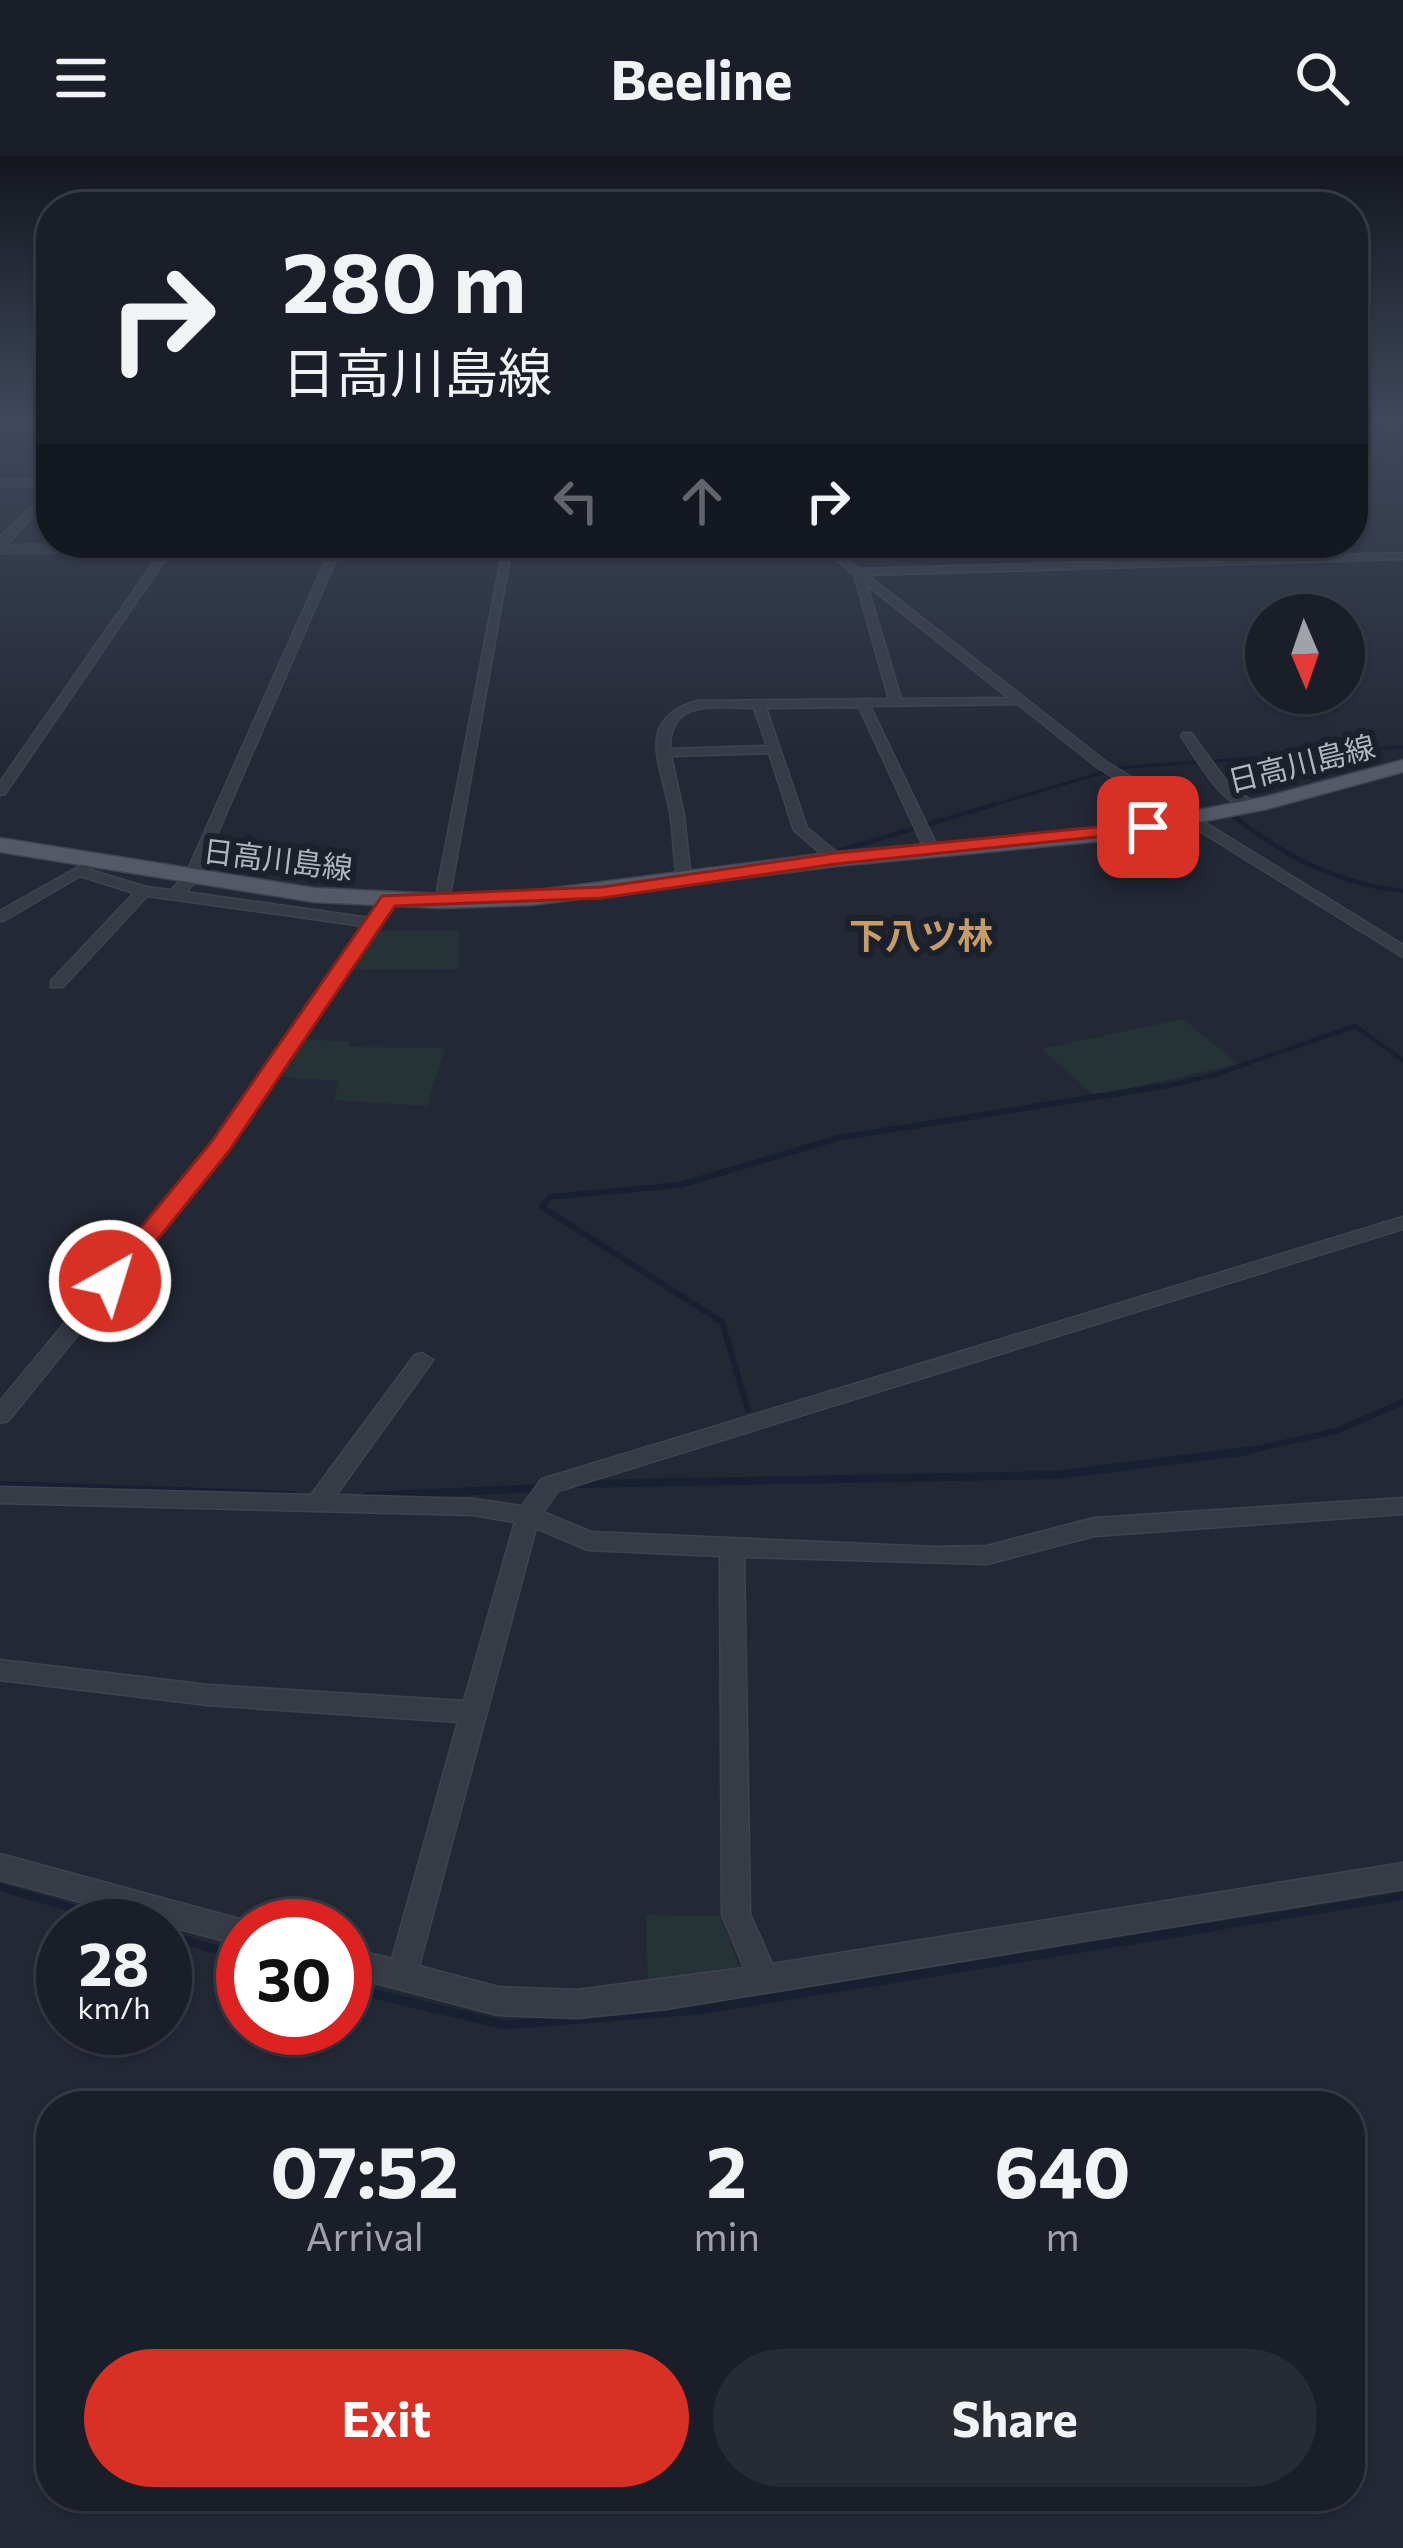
<!DOCTYPE html>
<html lang="en">
<head>
<meta charset="utf-8">
<style>
  :root { --surface:#1a1e28; --page:#272b34; --text:#f1f3f6; --muted:#9fa2a8; --line:#383c45; --accent:#d93025 }
  body { margin:0; font-family:Commissioner,"Noto Sans JP",sans-serif; background:var(--page); color:var(--text); height:100vh; display:flex; flex-direction:column; font-size:45px; white-space:nowrap }
  * { box-sizing:border-box; margin:0 }
  p { font-size:39px; color:var(--muted) }
  .icon { flex:none; width:66px; height:66px; fill:none; stroke:currentColor; stroke-width:2; stroke-linecap:round; stroke-linejoin:round }
  .map { position:relative; flex:1; overflow:hidden }
  .panel { position:absolute; left:36px; top:1935px; width:1329px; height:420px; display:flex; flex-direction:column; background:var(--surface); border-radius:48px; box-shadow:0 3px 9px #0004,0 0 0 3px var(--line) }
  .panel>* { flex:none }
  .guide { position:absolute; left:36px; top:36px; width:1332px; height:366px; border-radius:48px; box-shadow:0 3px 9px #0004,0 0 0 3px var(--line); background:#1a1e28; color:var(--text); overflow:hidden }
  .needle { width:78px; rotate:178deg }
  .controls { position:absolute; left:1245px; top:438px; display:grid; gap:24px }
  .controls a { display:grid; place-items:center; width:120px; height:120px; border-radius:50%; background:var(--surface); box-shadow:0 3px 9px #0004,0 0 0 3px var(--line); font-size:60px }
  .speed { position:absolute; left:36px; top:1743px; display:flex; gap:24px; font-size:60px; font-weight:700; text-align:center }
  .speed>* { display:grid; place-content:center; width:156px; height:156px; border-radius:50%; background:var(--surface); box-shadow:0 3px 9px #0004,0 0 0 3px var(--line); line-height:1 }
  .speed small { font-size:30px; font-weight:400 }
  .speed .limit { border:18px solid #d22; background:#fff; color:#111 }
  .pin { position:absolute; display:grid; place-items:center; width:102px; height:102px; color:#fff; margin:-51px; border-radius:24px; box-shadow:0 6px 18px #0006 }
  .me { position:absolute; width:132px; margin:-66px; rotate:39deg; stroke-linejoin:round; filter:drop-shadow(0 0 9px #0008) }
  .turn { display:flex; align-items:center; gap:42px; height:252px; padding:0 48px; font-size:54px }
  .turn .icon { width:156px; height:156px; stroke-width:2.5 }
  .turn b { display:block; font-size:84px; line-height:102px }
  .lanes { display:flex; align-items:center; height:114px; padding:0 48px; background:#0003; justify-content:center; gap:60px; direction:ltr }
  .lanes .off { opacity:.35 }
  .eta { display:flex; justify-content:space-evenly; align-items:center; height:204px; text-align:center }
  .eta b { font-size:72px; font-weight:700; line-height:84px }
  .button { display:flex; gap:24px; margin-top:auto; padding:24px 48px }
  .button a { flex:1; height:138px; border-radius:72px; background:var(--accent); color:#fff; font-size:48px; font-weight:700; line-height:138px; text-align:center }
  .button a+a { background:var(--page); color:var(--text) }
  header { display:flex; justify-content:space-between; align-items:center; height:156px; padding:0 48px; background:var(--surface); font-size:54px; font-weight:700 }
  .map>svg:first-child { display:block }
  .green { fill:#253236 }
  .lines { fill:none; stroke-linecap:round; stroke-linejoin:round }
  .stream-far4 { stroke:#181f31; stroke-width:3 }
  .stream-far3 { stroke:#181f31; stroke-width:4.5 }
  .stream-far2 { stroke:#181f31; stroke-width:6 }
  .stream-far1 { stroke:#181f31; stroke-width:8 }
  .stream { stroke:#181f31; stroke-width:9 }
  .minor-casing { stroke:#3f444f; stroke-width:3 }
  .tertiary-casing { stroke:#3f444f; stroke-width:3 }
  .primary-casing { stroke:#3f444f; stroke-width:3 }
  .minor { fill:#363b46; fill-rule:evenodd }
  .tertiary { fill:#363b46; fill-rule:evenodd }
  .primary { fill:#545966; fill-rule:evenodd }
  .route { fill:#d93025; stroke:#8d1f18; stroke-width:3 }
  .labels { text-anchor:middle; dominant-baseline:central; stroke-width:12; stroke-linejoin:round; paint-order:stroke }
  .far-street-label { font-size:30px; fill:#b1b5c2; stroke:#1b202a }
  .far-quarter-label { font-size:36px; font-weight:bold; fill:#c69c68; stroke:#1b202a }
</style>
</head>
<body>
<header><svg class="icon" aria-label="menu" viewBox="0 0 24 24"><path d="M4 6h16M4 12h16M4 18h16"/></svg>Beeline<svg class="icon" aria-label="search" viewBox="0 0 24 24"><circle cx="10" cy="10" r="6"/><path d="M15 15l6 6"/></svg></header>
<div class="map">
<svg width="1403" height="2392" viewBox="0 0 1403 2392">
  <rect width="100%" height="100%" fill="#232835"/>
  <g class="green">
    <polygon points="379,775 459,775 459,813 353,814"/>
    <polygon points="1183,863 1238,908 1095,940 1041,893"/>
    <polygon points="305,883 349,886 349,891 445,892 427,950 334,944 339,925 280,921"/>
    <polygon points="646,1759 722,1760 740,1815 648,1831"/>
  </g>
  <g class="lines">
    <g class="stream-far4">
      <polyline points="675,390 834,392 828,387"/>
      <polyline points="986,651 1118,612 1403,591"/>
    </g>
    <g class="stream-far3">
      <path d="M1233 660C1286 701 1336 727 1403 735"/>
      <polyline points="832,697 996,648"/>
      <polyline points="1158,932 1214,919 1355,870 1403,904"/>
    </g>
    <g class="stream-far2">
      <polyline points="748,1254 722,1166 542,1051 550,1041 680,1029 838,982 1170,929"/>
      <polyline points="1234,1298 1336,1275 1403,1246"/>
    </g>
    <g class="stream-far1">
      <polyline points="577,1328 1056,1319 1247,1295"/>
      <polyline points="0,1329 294,1339"/>
      <polyline points="367,1340 540,1332"/>
      <polyline points="0,1731 134,1770"/>
      <polyline points="1193,1774 1403,1740"/>
    </g>
    <g class="stream">
      <polyline points="165,1779 243,1801"/>
      <polyline points="345,1831 505,1869 699,1854 1212,1771"/>
    </g>
    <g class="minor-casing">
      <g id="minor">
        <rect x="0" y="268" width="51" height="4"/>
        <rect x="0" y="324" width="51" height="6"/>
        <polygon points="337,387 342,390 198,722 186,736 370,762 384,741 396,744 227,994 8,1265 0,1267 0,1245 215,986 364,770 147,740 63,831 51,831 51,825 134,737 80,720 5,764 0,765 0,755 89,705 96,709 90,714 146,731 171,734 185,720 332,390"/>
        <polygon points="504,387 512,389 449,745 442,749 435,745"/>
        <path d="M815 387H826L859 413 1403 397V403L867 419 1105 605 1403 789V801L1097 611 1018 548 870 550 939 694 932 698 925 694 859 551 766 552 807 672 841 700V706H831L794 674 769 597 671 600 684 659 691 725 679 728C673 707 674 684 671 662 664 613 631 564 697 545L889 543 854 418ZM867 429 1009 542 901 543ZM754 552 767 590 670 593C669 541 717 552 754 552Z"/>
        <polygon points="165,390 173,392 5,638 0,639 0,626"/>
        <path d="M1183 577H1191L1227 626 1255 648V654C1222 653 1198 604 1181 580Z"/>
        <path d="M1403 1061V1073L558 1335 543 1356 591 1376 935 1391 987 1390 1094 1362 1403 1342V1358L1094 1380 987 1408 744 1401 750 1758 772 1808 1403 1707V1733L666 1853 577 1862 498 1859 345 1819V1791L392 1803 458 1566 208 1549 0 1524V1504L208 1529 464 1545 515 1366 473 1359 0 1347V1331L311 1339 415 1199 422 1197 433 1204 336 1339 473 1343 522 1350 542 1323ZM536 1372 588 1394 720 1400 722 1758 744 1812 577 1834 498 1831 419 1810Z"/>
        <polygon points="0,1698 243,1764 254,1770 243,1770 243,1790 0,1724"/>
      </g>
    </g>
    <g class="tertiary-casing">
      <polygon id="tertiary" points="51,332 51,342 6,389 686,387 680,391 0,397 0,381"/>
    </g>
    <g class="primary-casing">
      <polygon id="primary" points="1403,604 1403,616 1267,653 1102,685 836,710 531,749 442,752 314,746 0,696 0,682 314,732 442,738 531,735 836,696 1102,673 1265,641"/>
    </g>
    <use href="#minor" class="minor"/>
    <use href="#tertiary" class="tertiary"/>
    <use href="#primary" class="primary"/>
  </g>
  <linearGradient id="sky" x2="0" y2="1"><stop stop-color="#13161d"/><stop offset="0.44" stop-color="#3f485c"/><stop offset="1" stop-color="#3f485c" stop-opacity="0"/></linearGradient>
  <rect width="1403" height="603" fill="url(#sky)"/>
  <polygon class="route" points="1148,666 1157,671 1154,675 836,708 602,742 395,750 229,995 120,1130 101,1130 97,1125 212,985 382,740 602,731 836,697"/>
  <g class="labels">
    <g class="far-street-label">
      <text transform="translate(1301 606) rotate(-14)">日高川島線</text>
      <text transform="translate(278 702) rotate(7)">日高川島線</text>
    </g>
    <g class="far-quarter-label">
      <text x="921" y="778">下八ツ林</text>
    </g>
  </g>
</svg>
<div class="controls">
<a><svg class="needle" viewBox="-14 -14 28 28"><path d="M0-13l5 13h-10z" fill="#e53935"/><path d="M0 13l5-13h-10z" fill="#9fa2a8"/></svg></a>
</div>
<div class="speed"><div>28<small>km/h</small></div><div class="limit">30</div></div>
<div class="pin" style="left:1148px;top:671px;background:#d93025"><svg class="icon" aria-label="arrive" viewBox="0 0 24 24"><path d="M6 21V4h12l-3 4 3 4H6"/></svg></div>
<svg class="me" style="left:110px;top:1125px" viewBox="-20 -20 40 40"><circle r="17" fill="#d93025" stroke="#fff" stroke-width="3"/><path d="M0-11L8 9 0 5-8 9z" fill="#fff"/></svg>
<div class="guide">
<div class="turn"><svg class="icon" aria-label="right" viewBox="0 0 24 24"><path d="M7 20v-9h11M14 6l5 5-5 5"/></svg><div><b>280 m</b>日高川島線</div></div>
<div class="lanes"><svg class="icon off" aria-label="left" viewBox="0 0 24 24"><path d="M17 20v-9H6M10 6l-5 5 5 5"/></svg><svg class="icon off" aria-label="ahead" viewBox="0 0 24 24"><path d="M12 20V5M6 11l6-6 6 6"/></svg><svg class="icon" aria-label="right" viewBox="0 0 24 24"><path d="M7 20v-9h11M14 6l5 5-5 5"/></svg></div>
</div>
<section class="panel">
<div class="eta">
<div><b>07:52</b><p>Arrival</p></div>
<div><b>2</b><p>min</p></div>
<div><b>640</b><p>m</p></div>
</div>
<div class="button"><a>Exit</a><a>Share</a></div>
</section>
</div>
</body>
</html>
